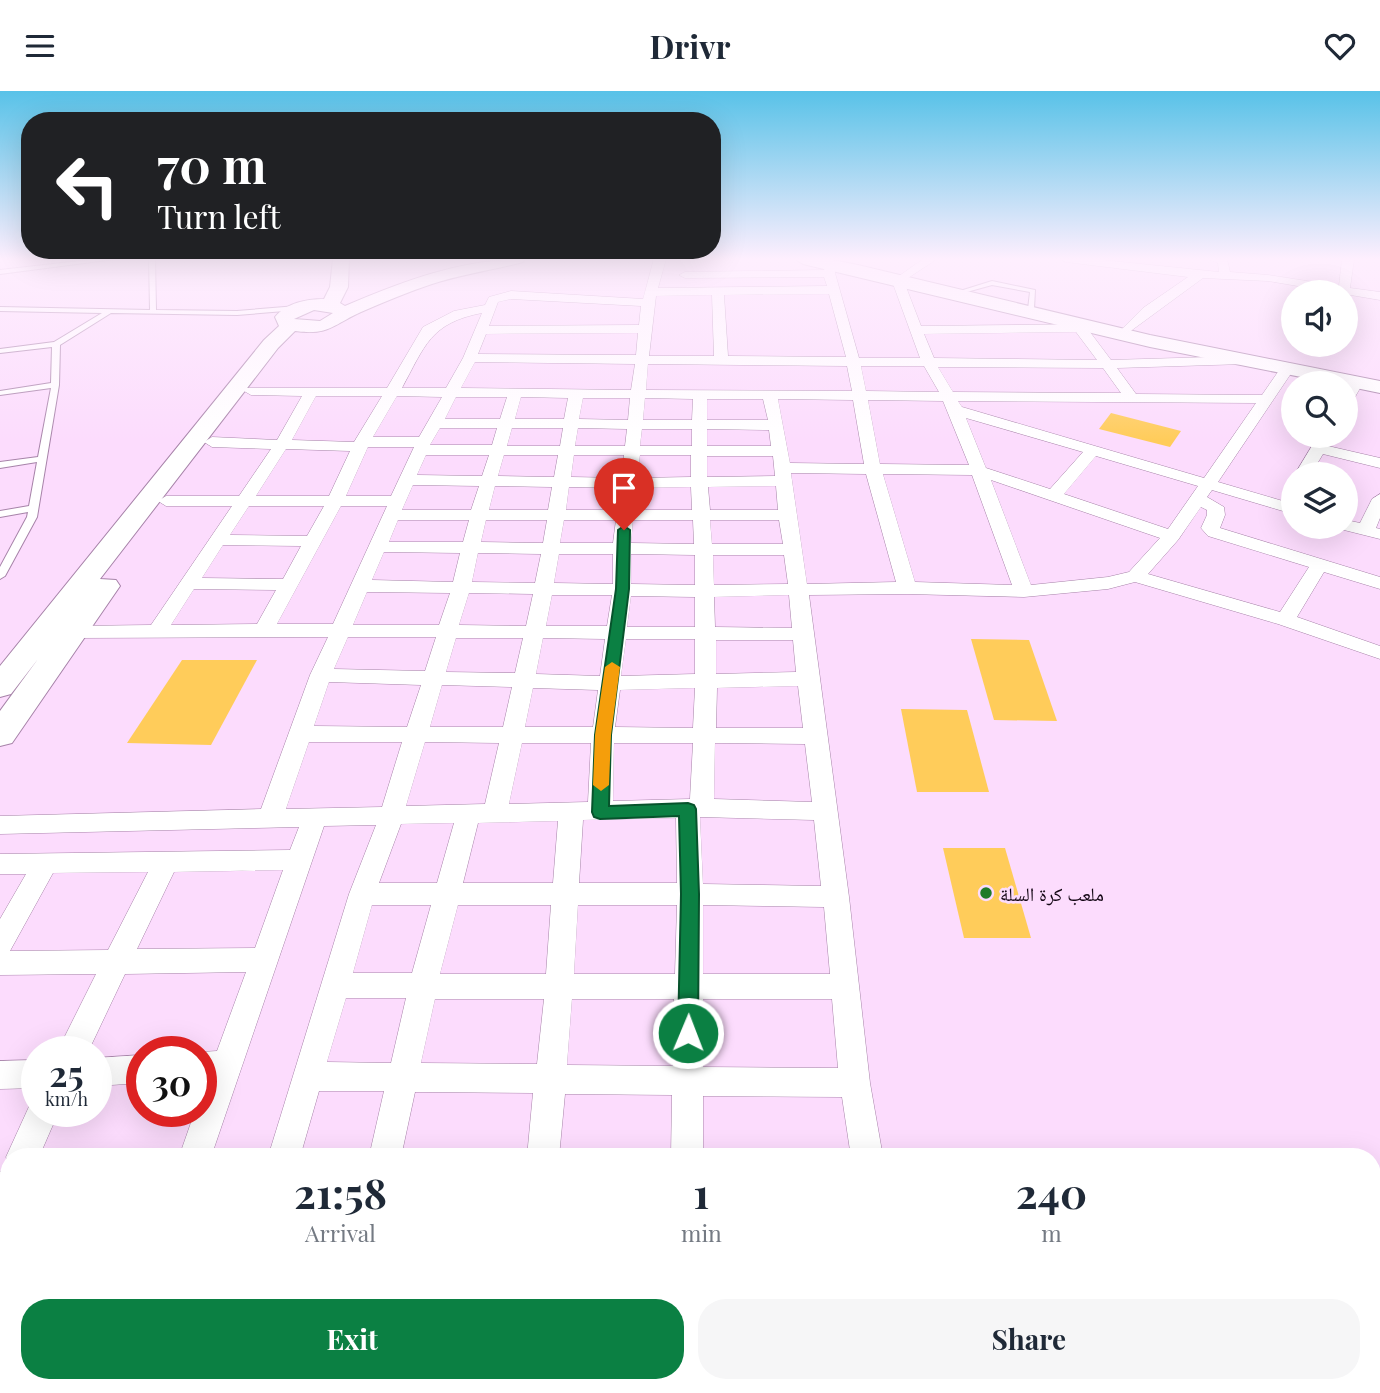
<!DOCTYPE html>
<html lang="en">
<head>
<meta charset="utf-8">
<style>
  :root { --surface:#fff; --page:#f6f6f7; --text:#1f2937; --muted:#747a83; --accent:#0b8043 }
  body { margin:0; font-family:"Playfair Display","Noto Naskh Arabic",serif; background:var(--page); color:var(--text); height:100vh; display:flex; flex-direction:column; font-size:26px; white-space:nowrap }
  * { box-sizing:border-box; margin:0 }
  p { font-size:23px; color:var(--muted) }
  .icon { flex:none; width:38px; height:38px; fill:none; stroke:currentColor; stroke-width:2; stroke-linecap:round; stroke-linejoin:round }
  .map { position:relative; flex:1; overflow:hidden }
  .drawer { position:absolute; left:0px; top:1057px; width:1381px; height:245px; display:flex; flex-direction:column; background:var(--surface); border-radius:28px 28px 0 0; box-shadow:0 7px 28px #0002 }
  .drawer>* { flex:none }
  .guide { position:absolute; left:21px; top:21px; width:700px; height:147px; border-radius:28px; box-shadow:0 7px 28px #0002; background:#202124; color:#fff; overflow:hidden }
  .tools { position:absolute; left:1281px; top:189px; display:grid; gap:14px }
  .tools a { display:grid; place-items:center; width:77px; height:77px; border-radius:50%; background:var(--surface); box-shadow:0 7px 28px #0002; font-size:35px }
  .speed { position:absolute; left:21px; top:945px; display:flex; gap:14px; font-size:35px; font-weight:700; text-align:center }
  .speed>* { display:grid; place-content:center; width:91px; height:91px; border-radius:50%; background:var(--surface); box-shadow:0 7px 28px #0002; line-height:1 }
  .speed small { font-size:18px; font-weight:400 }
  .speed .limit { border:10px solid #d22; background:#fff; color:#111 }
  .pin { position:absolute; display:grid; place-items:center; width:60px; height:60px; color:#fff; margin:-72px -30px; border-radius:50% 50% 50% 0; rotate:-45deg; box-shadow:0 0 7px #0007 }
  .pin .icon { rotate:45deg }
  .me { position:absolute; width:77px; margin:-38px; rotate:1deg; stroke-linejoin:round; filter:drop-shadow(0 0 5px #0008) }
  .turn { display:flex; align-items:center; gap:24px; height:147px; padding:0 21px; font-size:32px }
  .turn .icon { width:91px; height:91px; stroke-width:2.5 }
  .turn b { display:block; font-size:49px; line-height:60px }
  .eta { display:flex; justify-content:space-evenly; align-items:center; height:119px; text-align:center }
  .eta b { font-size:42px; font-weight:700; line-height:49px }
  .primary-button { display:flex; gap:14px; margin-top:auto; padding:14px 21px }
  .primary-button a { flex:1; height:80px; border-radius:28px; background:var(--accent); color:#fff; font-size:28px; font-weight:700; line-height:80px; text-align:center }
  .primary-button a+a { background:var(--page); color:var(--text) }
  header { display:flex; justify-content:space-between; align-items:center; height:91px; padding:0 21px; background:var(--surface); font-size:32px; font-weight:700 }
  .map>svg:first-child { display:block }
  .green { fill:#ffcc5a }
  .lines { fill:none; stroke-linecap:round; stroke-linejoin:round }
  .lane-casing { stroke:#a783a9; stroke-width:2 }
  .street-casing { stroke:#a783a9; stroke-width:1 }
  .secondary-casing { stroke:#a783a9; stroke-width:2 }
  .lane { fill:#fff; fill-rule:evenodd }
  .street { fill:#fff; fill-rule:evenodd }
  .secondary { fill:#fff; fill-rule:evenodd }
  .route { fill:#0b8043; stroke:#07532c; stroke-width:2 }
  .slow { fill:#f59e0b }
  .poi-dot { fill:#1f7b2a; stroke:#fcdcfd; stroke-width:2.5 }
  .labels { text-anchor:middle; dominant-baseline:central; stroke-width:5; stroke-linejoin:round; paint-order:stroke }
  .poi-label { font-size:19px; fill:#140715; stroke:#fcdcfd; text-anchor:start }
</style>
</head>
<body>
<header><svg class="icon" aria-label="menu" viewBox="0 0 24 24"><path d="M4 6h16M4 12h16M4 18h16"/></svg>Drivr<svg class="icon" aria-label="heart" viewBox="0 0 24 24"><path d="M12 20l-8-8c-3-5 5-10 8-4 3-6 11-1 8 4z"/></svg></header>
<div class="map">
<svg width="1380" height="1302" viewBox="0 0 1380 1302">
  <rect width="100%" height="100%" fill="#fcdcfd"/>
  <g class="green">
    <polygon points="1111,322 1181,340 1170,356 1099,338"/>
    <polygon points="971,548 1029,549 1057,630 994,629"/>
    <polygon points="182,569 257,569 211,654 127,652"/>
    <polygon points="901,618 967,619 989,701 917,701"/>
    <polygon points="943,757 1005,757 1031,847 964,847"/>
  </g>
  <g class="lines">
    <g class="lane-casing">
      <g id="lane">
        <polygon points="97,168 115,168 0,183 0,179"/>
        <polygon points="149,168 155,168 156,219 237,220 297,215 300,217 297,219 237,224 111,222 60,254 59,294 37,426 5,485 0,488 0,476 27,426 28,421 0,426 0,420 29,415 37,371 0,377 0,371 38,366 51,297 0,304 0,300 51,292 52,256 0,262 0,258 54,251 102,222 0,220 0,216 150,219"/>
        <polygon points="992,190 1035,199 1034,218 1031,220 1028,218 1030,201 992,194 963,202 960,200"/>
      </g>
    </g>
    <g class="street-casing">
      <g id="street">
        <path d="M654 168H666L658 197 827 195 824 186 685 187 679 184 685 181 824 179 827 171H835V182L859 267H920L892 190 923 168H937L908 187 903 188 921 235 1095 233 1101 237 1100 240 1090 241 1111 269 1244 265 1251 269 1244 273 1117 277 1136 303 1262 304 1282 275H1292L1294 278 1218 391 1293 413V423L1212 399 1207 406 1224 416 1225 424 1220 437 1380 486V498L1324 481 1297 526 1380 555V568L1278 533 1135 491 1108 498 1024 506 907 503 809 504 849 806 870 992 883 1066H851L842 1006 703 1005V1066H671L672 1004 565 1003 559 1066H527L533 1002 415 1001 401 1066H369L384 1000H319L300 1066H268L349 803 376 734 324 735 211 1066H179L195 1020H201V1004L207 989H201V961L217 960 246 881 125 883 88 961H57L96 883 0 884V828L26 783H0V763L290 759 299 736 0 743V725L261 718 310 584 328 546 73 547 66 545 63 541 66 537 73 535 151 534 232 415H166L158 410 166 405H239L271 358 212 356 204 351 212 346 277 349 302 305 251 304 244 300 246 297H387L423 236 454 220 485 214 489 206 511 200 643 208ZM829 203 846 266 728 265 724 204ZM712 204 714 265H649L656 205ZM511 208 641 215 639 234 489 235 498 211ZM482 222 463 267 446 297H402C425 255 430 232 482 222ZM1076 241 1097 269 934 267 924 243ZM638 242 636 264 478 263 486 243ZM475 271 635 273 631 299 461 297ZM648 273 847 275 852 300 646 299ZM861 275H924L939 301 866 300ZM938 276 1103 277 1121 302 953 301ZM316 305H382L354 351 292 349ZM397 305 442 306 419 346H373ZM456 306H507L500 328H445ZM521 306 568 307 564 328H515ZM583 307H630L628 329 579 328ZM645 307 693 308 692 329H643ZM707 308H763L768 329H707ZM778 308 853 309 864 373 790 372ZM868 309 943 310 969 374 880 373ZM958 310 1256 312 1204 387 962 316ZM966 327 1083 361 1050 398 986 377ZM440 337H497L492 354H430ZM512 337H563L560 355H507ZM578 337 627 338 625 355H575ZM642 338H692V355H640ZM707 338 769 339 771 355H707ZM368 356H414L391 405H346ZM286 358 350 360 329 405H256ZM426 364H489L482 385 417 384ZM504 364H558L554 386 498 385ZM574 364H624L621 387 571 386ZM640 364H691V386L637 387ZM707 365H773L775 385 707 386ZM1096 365 1198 395 1168 438 1064 403ZM791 382 866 383 896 491 807 493ZM883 383 972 384 1012 494 915 491ZM991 389 1160 447 1129 481 1108 486 1031 494ZM413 394 479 395 471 419H402ZM495 395 552 396 548 419H489ZM776 395 778 419H710L708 396ZM569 396 620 397 617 419H566ZM691 396 692 419H634L636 397ZM249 415H324L307 445 230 444ZM341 415H387L333 533H277ZM1201 416 1207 419V424L1201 437 1208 445 1309 476 1280 521 1148 483 1178 449ZM398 429H469L463 451H389ZM486 429H547L543 452 481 451ZM564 429H616L613 452H560ZM633 429H693L694 453 631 452ZM710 429H779L783 453H712ZM223 454 301 455 283 488 202 487ZM384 461 460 462 453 491 372 489ZM478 462 541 463 535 492 472 491ZM559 463H613V493L554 492ZM631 463 695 464V494L631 493ZM713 464H784L788 493 714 494ZM194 498 276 499 257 533 171 534ZM367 501 450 502 439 534H353ZM469 502 533 503 526 535 459 534ZM552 504H612L607 535H546ZM789 504 792 537 715 536 714 506ZM631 505 695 506V536H627ZM348 546H436L425 580 334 578ZM456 547H523L515 582 446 581ZM543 547 605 548 600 585 536 583ZM626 548H695V583L621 585ZM716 549H793L796 581 716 583ZM329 591 421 594 407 636 314 635ZM442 594 512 596 503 636H430ZM798 595 803 637H716L717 597ZM533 597 598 599 593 636H525ZM695 597 693 637 615 636 620 599ZM309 651H402L382 716 286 718ZM425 651 499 652 485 713 406 715ZM522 652H591L588 711 509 713ZM614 652H693L690 708 613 710ZM715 652 805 653 812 711 714 708ZM700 726 814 729 821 795 703 793ZM676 727 677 792H579L583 729ZM558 730 553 792H463L478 732ZM454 732 437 792H379L401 733ZM283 779 255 857 137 858 174 781ZM148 781 108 859 10 860 53 782ZM372 814H431L412 882H353ZM458 814H551L546 883H440ZM578 814H677L675 883H574ZM703 814 824 816 830 883H703ZM346 907H406L391 972 327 971ZM435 908H544L537 973 421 972ZM572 908H674L673 975 567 974ZM703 908H832L838 977 703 976Z"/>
        <polygon points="1060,168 1092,168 1219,181 1218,172 1208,168 1227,168 1230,181 1268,184 1339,195 1342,168 1354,168 1350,197 1380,201 1380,209 1268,190 1203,187 1128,242 1122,238 1143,217 1188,186 1066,171"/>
        <polygon points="1356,288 1363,292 1351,313 1346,314 1346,298 1351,289"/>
        <polygon points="1318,345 1334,345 1328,355 1380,367 1380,377 1323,363 1311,383 1295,383"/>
        <polygon points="1380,403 1380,427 1376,437 1380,438 1380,448 1340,438 1338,436 1346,436 1346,429 1360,432 1372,408"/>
        <polygon points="142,964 142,992 96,995 96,967"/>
        <polygon points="37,969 37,997 0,998 0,970"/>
        <polygon points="37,1007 37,1020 59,1020 39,1066 9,1066 9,1073 6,1066 32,1009"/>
        <polygon points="9,1077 9,1122 2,1125 0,1081"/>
        <polygon points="1372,1247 1380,1248 1380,1286 1372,1285"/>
        <polygon points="0,1258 9,1258 9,1293 15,1293 0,1296"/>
        <polygon points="24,1293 62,1293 59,1302 21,1302"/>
        <polygon points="199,1293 237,1293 234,1302 196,1302"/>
        <polygon points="315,1293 353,1293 350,1302 312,1302"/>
        <polygon points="492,1293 530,1293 529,1302 491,1302"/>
        <rect x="672" y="1293" width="38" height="9"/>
        <polygon points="879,1293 917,1293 918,1302 880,1302"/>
        <polygon points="1102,1293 1140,1293 1142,1302 1104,1302"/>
        <polygon points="1267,1293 1305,1293 1308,1302 1270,1302"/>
      </g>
    </g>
    <g class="secondary-casing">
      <g id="secondary">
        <path d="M333 168H349L348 196 340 212 345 215C403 190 462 168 525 168L523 171C493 179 462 183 432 193 408 201 384 211 361 221 334 233 329 245 295 240L278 257 100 488 116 489 120 495 12 652 0 655V620L38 568 11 603 0 606V575L264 249 279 235 275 226C286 212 307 208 324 208L330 196ZM314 219 333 222 320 230 294 228Z"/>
        <polygon points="795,168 828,168 858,174 1150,244 1380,290 1380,302 1346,295 1346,292 1331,292 1150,256 803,173"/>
      </g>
    </g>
    <use href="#lane" class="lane"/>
    <use href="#street" class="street"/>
    <use href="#secondary" class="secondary"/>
  </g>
  <linearGradient id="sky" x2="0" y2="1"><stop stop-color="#58c2e8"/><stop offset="0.48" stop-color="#feeffe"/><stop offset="1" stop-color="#feeffe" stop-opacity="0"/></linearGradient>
  <rect width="1380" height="350" fill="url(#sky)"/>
  <polygon class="route" points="624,435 630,439 629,498 611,644 609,715 688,712 694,714 696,718 699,803 698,942 695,948 688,951 681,948 678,942 681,803 679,725 600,728 594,726 592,721 595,644 616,498 618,439"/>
  <polygon class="slow" points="612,571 620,576 611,644 609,694 601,700 593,694 595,644 605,576"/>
  <circle class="poi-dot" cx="986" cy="802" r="7"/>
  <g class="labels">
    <g class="poi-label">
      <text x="1000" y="802">ملعب كرة السلة</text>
    </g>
  </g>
</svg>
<div class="tools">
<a><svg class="icon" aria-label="sound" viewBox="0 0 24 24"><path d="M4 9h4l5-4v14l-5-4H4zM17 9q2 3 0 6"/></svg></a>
<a><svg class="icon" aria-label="search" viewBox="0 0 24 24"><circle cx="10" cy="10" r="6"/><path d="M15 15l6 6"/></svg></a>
<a><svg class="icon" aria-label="layers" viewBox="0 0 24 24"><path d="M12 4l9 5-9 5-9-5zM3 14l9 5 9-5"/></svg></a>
</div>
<div class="speed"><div>25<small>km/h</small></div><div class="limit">30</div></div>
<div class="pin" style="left:624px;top:439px;background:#d93025"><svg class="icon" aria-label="arrive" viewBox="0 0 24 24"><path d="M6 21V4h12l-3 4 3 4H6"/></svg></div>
<svg class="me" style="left:688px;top:942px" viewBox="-20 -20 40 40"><circle r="17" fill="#0b8043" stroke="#fff" stroke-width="3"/><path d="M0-11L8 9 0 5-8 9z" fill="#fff"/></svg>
<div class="guide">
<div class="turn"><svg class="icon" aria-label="left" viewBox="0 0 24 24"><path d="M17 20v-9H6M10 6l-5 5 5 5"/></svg><div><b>70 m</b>Turn left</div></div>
</div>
<section class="drawer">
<div class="eta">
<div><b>21:58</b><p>Arrival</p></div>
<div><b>1</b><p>min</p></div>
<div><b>240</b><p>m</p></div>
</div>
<div class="primary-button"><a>Exit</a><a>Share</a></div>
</section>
</div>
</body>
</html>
